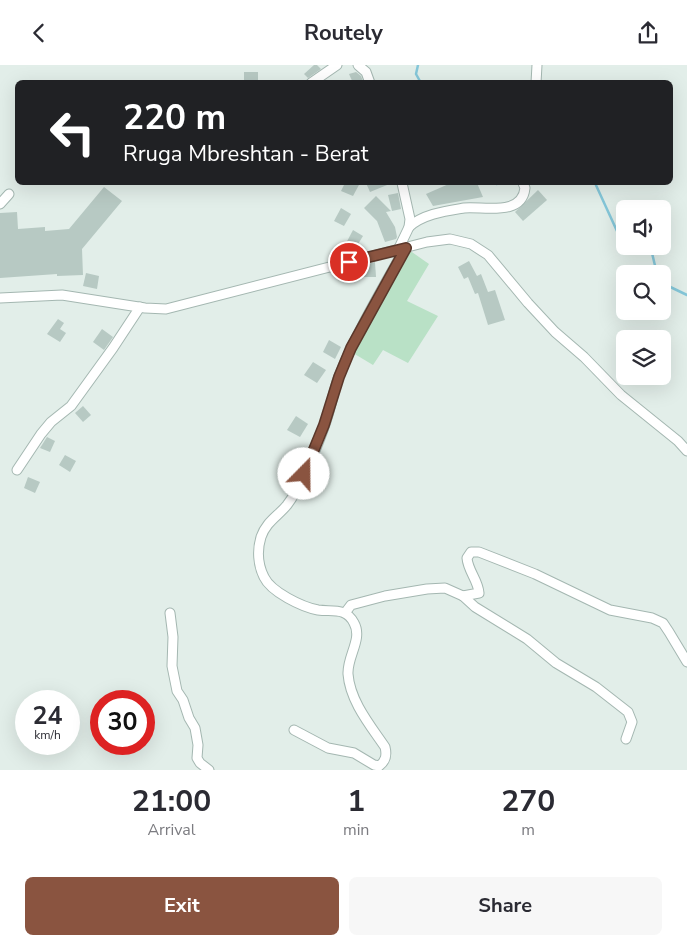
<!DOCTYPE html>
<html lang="en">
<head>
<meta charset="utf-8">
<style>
  :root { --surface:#fff; --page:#f7f7f7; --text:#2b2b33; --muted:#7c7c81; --accent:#8a5440 }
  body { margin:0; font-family:"Nunito Sans",sans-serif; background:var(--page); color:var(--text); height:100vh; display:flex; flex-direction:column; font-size:19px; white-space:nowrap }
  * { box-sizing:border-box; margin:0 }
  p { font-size:16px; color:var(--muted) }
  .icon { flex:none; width:28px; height:28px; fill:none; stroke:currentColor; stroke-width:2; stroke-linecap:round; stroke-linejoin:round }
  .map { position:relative; height:705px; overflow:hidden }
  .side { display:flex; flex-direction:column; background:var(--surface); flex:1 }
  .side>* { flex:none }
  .guide { position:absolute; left:15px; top:15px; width:658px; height:105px; border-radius:8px; box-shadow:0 5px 20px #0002; background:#202124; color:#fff; overflow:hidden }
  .fabs { position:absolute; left:616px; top:135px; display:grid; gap:10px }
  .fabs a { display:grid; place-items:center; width:55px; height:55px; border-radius:8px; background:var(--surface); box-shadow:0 5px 20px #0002; font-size:25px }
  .speed { position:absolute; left:15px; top:625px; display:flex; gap:10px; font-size:25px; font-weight:700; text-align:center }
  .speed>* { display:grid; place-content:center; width:65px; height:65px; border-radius:50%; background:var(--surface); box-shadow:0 5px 20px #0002; line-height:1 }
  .speed small { font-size:12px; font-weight:400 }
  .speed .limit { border:8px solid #d22; background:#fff; color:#111 }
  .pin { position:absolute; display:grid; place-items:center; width:42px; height:42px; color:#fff; margin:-21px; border:2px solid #fff; border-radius:50%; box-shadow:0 1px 5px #0007 }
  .me { position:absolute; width:55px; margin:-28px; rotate:22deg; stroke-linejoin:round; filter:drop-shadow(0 0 4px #0008) }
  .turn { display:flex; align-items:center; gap:18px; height:105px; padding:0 25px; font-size:22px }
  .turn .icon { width:65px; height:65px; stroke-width:2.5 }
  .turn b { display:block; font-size:35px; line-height:42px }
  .eta { display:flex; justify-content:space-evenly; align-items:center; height:85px; text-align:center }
  .eta b { font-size:30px; font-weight:700; line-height:35px }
  .primary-button { display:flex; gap:10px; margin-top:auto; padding:10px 25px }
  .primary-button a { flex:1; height:58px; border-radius:8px; background:var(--accent); color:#fff; font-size:20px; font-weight:700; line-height:58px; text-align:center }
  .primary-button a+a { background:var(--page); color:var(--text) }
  header { display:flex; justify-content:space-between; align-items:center; height:65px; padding:0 25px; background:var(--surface); font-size:22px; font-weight:700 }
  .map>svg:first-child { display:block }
  .green { fill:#b9e1c6 }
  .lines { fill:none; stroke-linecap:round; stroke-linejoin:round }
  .stream { stroke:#85c7d9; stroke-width:2.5 }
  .building { fill:#b7c9c3 }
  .minor-casing { stroke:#a4b7b1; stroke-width:11 }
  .minor { stroke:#fff; stroke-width:9 }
  .route-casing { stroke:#5a372a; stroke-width:12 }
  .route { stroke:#8a5440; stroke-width:9 }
</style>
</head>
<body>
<header><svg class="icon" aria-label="back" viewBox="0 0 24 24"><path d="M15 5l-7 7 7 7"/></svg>Routely<svg class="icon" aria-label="share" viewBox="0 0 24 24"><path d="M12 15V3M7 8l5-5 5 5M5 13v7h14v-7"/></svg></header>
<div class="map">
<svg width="687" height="705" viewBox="0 0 687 705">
  <rect width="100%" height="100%" fill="#e2eee9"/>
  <polygon class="green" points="409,185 429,199 407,236 438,251 408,298 383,285 373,300 353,288"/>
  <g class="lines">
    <g class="stream">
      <polyline points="418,0 416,9 421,18"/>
      <polyline points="494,118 497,119 499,118"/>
      <polyline points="595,118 622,177 625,178"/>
      <polyline points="643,183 652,188 657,209"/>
      <polyline points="662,218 687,230"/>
    </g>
  </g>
  <g class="building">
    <polygon points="314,0 317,0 321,4 308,13 304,9"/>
    <rect x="244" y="7" width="14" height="11"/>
    <polygon points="356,7 361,11 363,16 353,18 349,9"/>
    <polygon points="345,118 360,118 353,131 341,126"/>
    <polygon points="366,118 392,118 370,127"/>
    <polygon points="451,118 477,118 483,132 433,141 426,129"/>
    <polygon points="104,122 122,136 82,184 83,210 57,211 57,209 0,213 0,148 17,147 18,164 45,162 45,166 69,164"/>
    <polygon points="538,125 547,135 523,156 515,147"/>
    <polygon points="398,128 401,144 392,146 388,130"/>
    <polygon points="376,131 391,146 386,147 395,162 397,172 396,174 385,177 377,156 364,143"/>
    <polygon points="341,143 351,149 344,161 334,156"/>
    <polygon points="353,165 363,171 352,189 343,184"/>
    <polygon points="469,196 477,211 481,209 488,227 495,225 505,255 488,260 478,228 475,229 468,212 464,214 458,202"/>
    <polygon points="375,197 376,212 360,212 360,201"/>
    <polygon points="86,208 99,211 97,224 83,221"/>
    <polygon points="58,254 64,258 60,264 66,268 60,277 47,269"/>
    <polygon points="102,264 113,272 104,285 93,277"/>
    <polygon points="329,275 341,282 335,294 323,287"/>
    <polygon points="313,297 326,305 317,318 304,310"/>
    <polygon points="83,341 91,350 83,357 75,348"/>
    <polygon points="296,351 308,359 300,372 287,365"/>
    <polygon points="47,372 55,376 50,387 40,383"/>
    <polygon points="65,390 76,396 70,407 59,400"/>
    <polygon points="28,412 40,417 35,428 24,423"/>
  </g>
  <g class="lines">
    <g class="minor-casing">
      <g id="minor">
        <polyline points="358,0 366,7 370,18"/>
        <polyline points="311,18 337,0"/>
        <polyline points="536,18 537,0"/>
        <polyline points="0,139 9,129"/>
        <path d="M409 162C423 149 446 146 464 143 483 141 522 152 525 123L523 118"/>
        <polyline points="398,185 409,162 410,154 402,118"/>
        <polyline points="0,233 62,230 145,243 166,244 427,177 450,174 471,179 488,190 528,238 555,267 584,292 621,330 678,376 687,386"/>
        <polyline points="17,405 41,369 51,357 71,341 113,283 140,242"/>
        <polyline points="463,531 475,542 527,574 556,598 596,622 628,647 632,657 626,674"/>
        <polyline points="170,548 173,572 172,601 177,626 183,635 189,653 195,663 198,680 197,693 200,698 209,705"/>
        <path d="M345 548 351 540 385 531 427 524 445 523 463 531 479 528C478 515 468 506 467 493L471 487H479L535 509 610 545 652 553 663 558 669 567 687 597"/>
        <path d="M294 665 328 683 354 688 374 700 379 701C386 696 387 690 385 682 370 660 350 636 348 609 347 591 363 574 354 558 346 542 332 547 318 545 302 542 271 527 264 512 258 500 257 485 261 472 266 457 278 451 287 440 294 431 299 421 304 410 314 389 324 366 330 343 333 332 335 321 339 311 357 266 382 225 405 183"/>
      </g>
    </g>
    <use href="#minor" class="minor"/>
  </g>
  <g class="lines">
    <g class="route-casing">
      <polyline id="route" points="304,409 324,360 339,312 351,283 406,183 349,197"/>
    </g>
    <use href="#route" class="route"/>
  </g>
</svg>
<div class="fabs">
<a><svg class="icon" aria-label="sound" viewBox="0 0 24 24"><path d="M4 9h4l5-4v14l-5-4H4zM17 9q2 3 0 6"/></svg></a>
<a><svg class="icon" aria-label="search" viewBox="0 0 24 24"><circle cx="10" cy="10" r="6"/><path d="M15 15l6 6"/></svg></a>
<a><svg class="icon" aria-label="layers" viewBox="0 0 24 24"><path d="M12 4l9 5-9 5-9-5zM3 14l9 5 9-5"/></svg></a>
</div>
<div class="speed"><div>24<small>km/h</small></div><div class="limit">30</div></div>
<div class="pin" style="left:349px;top:197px;background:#d93025"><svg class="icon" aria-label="arrive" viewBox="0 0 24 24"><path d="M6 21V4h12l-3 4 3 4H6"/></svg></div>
<svg class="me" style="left:304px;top:409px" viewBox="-20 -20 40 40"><circle r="19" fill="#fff"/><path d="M0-13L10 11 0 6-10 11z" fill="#8a5440"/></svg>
<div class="guide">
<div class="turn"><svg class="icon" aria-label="left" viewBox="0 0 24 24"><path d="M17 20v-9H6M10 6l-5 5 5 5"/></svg><div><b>220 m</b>Rruga Mbreshtan - Berat</div></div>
</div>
</div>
<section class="side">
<div class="eta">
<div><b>21:00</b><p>Arrival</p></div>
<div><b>1</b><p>min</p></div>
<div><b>270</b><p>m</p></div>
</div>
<div class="primary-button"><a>Exit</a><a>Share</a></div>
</section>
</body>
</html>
